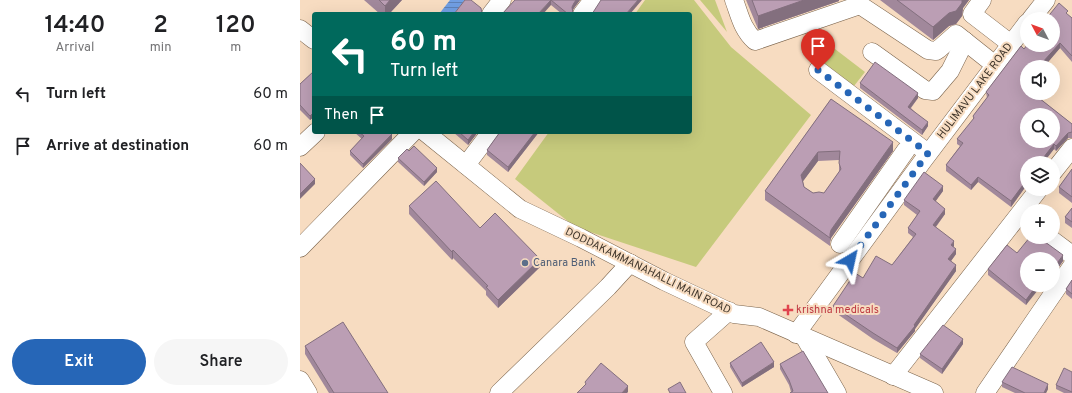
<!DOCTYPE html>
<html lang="en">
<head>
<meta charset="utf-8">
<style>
  :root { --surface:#fff; --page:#f6f6f6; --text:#202124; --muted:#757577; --accent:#2666b7 }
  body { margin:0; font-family:Overpass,sans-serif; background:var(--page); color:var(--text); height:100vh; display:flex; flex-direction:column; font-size:15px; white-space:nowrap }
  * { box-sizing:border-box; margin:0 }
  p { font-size:13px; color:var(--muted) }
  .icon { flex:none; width:22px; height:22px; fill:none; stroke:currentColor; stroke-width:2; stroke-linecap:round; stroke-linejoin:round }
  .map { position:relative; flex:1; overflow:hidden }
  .details { display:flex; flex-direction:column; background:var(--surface); width:300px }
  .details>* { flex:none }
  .guide { position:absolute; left:12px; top:12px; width:380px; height:122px; border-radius:4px; box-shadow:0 4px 16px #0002; background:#00695c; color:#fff; overflow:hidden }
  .needle { width:26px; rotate:311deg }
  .fabs { position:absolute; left:720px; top:12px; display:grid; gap:8px }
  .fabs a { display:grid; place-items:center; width:40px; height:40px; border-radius:50%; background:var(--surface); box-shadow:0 4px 16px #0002; font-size:20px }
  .pin { position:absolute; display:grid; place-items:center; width:34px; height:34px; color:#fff; margin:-41px -17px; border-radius:50% 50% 50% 0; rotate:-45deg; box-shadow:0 0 4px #0007 }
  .pin .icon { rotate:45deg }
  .me { position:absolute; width:44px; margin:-22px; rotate:36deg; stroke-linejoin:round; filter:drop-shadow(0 0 3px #0008) }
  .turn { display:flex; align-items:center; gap:14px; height:84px; padding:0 12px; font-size:18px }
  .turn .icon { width:52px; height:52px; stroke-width:2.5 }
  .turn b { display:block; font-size:28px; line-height:34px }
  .then { display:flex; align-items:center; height:38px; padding:0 12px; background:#0003; gap:8px; font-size:15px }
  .eta { display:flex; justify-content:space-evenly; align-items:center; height:68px; text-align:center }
  .eta b { font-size:24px; font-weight:600; line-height:28px }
  .cta { display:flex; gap:8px; margin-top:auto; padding:8px 12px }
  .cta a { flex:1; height:46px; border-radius:24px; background:var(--accent); color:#fff; font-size:16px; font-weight:600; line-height:46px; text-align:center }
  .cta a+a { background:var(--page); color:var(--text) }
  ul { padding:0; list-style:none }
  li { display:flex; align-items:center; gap:12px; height:52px; padding:0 12px }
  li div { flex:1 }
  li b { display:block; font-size:15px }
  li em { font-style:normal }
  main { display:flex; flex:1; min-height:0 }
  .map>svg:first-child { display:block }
  .green { fill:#c6ca7c }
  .water { fill:url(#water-rules) }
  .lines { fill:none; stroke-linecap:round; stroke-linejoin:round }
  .minor-casing { stroke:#7b644c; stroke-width:19 }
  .minor { stroke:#fff; stroke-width:18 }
  .wall { fill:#a1889b; fill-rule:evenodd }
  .shaded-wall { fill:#836f7e }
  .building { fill:#bb9eb4; stroke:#836f7e; fill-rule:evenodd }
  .route { stroke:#2666b7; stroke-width:7; stroke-dasharray:0 12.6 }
  .service-dot { fill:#5c6f8a; stroke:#f7dcc1; stroke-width:1.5 }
  .health-dot { fill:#e0444e; stroke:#f7dcc1; stroke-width:1.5 }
  .labels { text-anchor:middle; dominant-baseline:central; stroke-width:4; stroke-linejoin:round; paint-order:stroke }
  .street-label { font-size:11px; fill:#41372c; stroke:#f7dcc1 }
  .service-label { font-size:11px; fill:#4e5e75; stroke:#f7dcc1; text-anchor:start }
  .health-label { font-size:11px; fill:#be3a42; stroke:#f7dcc1; text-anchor:start }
</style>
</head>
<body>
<main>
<section class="details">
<div class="eta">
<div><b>14:40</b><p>Arrival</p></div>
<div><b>2</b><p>min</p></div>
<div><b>120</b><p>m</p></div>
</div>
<ul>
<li><svg class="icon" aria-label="left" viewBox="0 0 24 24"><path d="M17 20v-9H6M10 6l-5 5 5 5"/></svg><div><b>Turn left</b></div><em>60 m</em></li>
<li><svg class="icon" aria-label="arrive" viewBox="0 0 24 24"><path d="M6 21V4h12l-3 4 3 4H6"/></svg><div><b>Arrive at destination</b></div><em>60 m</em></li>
</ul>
<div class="cta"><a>Exit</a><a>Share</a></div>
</section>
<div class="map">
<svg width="772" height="393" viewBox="0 0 772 393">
  <defs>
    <pattern id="water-rules" width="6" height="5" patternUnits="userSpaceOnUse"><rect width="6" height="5" fill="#709ee2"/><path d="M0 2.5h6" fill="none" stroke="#5e82b7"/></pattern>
  </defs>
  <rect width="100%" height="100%" fill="#f7dcc1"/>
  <g class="green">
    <polygon points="345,0 394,0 431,47 511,115 396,267 275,227 215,179 249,132 390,132 390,14 335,14"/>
    <polygon points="400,0 415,0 427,32"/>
    <polygon points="518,36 565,72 554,86 507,50"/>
  </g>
  <polygon class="water" points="150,0 165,0 154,14 139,14"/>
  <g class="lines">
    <g class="minor-casing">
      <g id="minor">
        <path d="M434 0C440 16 442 29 455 41L560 5 628 50 636 51 639 49 656 34 695 65"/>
        <polyline points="682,0 672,14 711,44"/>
        <polyline points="191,14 202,0"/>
        <polyline points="282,14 293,0"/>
        <polyline points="731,19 746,0"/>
        <polyline points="0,29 14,40"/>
        <polyline points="572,52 625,90 633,91 650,71 665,41"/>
        <polyline points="518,70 628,153"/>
        <polyline points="125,132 220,209 281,238 364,281 434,314 459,317 634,393"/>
        <polyline points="0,147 16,132"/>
        <polyline points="166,165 191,132"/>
        <polyline points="753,172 772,148"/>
        <polyline points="748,237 772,255"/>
        <polyline points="540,244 606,150"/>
        <polyline points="0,248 113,132"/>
        <polyline points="496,334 622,162 727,23"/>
        <polyline points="505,338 537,393"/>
        <polyline points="593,376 739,189"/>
        <polyline points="0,380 8,393"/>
        <polyline points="199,393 308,287 330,263"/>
        <polyline points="423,393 394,342 429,311"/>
        <polyline points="685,393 772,266"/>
      </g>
    </g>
    <use href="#minor" class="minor"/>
  </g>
  <g class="wall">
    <polygon points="64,0 102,0 89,14 80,14"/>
    <polygon points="214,0 280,0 274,8 272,11 273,14 262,14 251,5 214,1"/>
    <polygon points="446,0 539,0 539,1 458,29"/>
    <polygon points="580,0 669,0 663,8 662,16 656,24 649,26 633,40"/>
    <polygon points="768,15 772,18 772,62 760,48 745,65 739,95 740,99 772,124 772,138 768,138 756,151 754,149 743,163 727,163 727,173 723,178 726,186 711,207 678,182 671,190 646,171 646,165 660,146 657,144 657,139 673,120 673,116 687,98 686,92"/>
    <polygon points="14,71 14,117 10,120 0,110 0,84"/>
    <polygon points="560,83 618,98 611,108 628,126 622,135 560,88"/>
    <path d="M531 99 593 151 531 238 530 242V246L465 200V191ZM539 160V172L524 193H513L504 187 503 181 518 161Z"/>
    <polygon points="54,132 89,132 92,139 63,168 50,155 50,151 62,139"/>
    <polygon points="153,132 178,132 168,145"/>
    <polygon points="200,132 239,132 208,172 187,155 187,150"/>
    <polygon points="109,151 137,172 124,186 98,162 98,158"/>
    <polygon points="772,169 772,203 759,193 759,187"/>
    <polygon points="643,191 635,201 645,214 636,227 654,246 653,247 656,254 651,261 656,271 615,329 615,331 597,353 573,339 533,311 533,306 563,278 592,265 613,237 608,233 608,228 617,215 604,205 604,200"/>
    <polygon points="109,206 180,228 240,267 198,308 186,295 186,291 153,258 152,260 109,214"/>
    <polygon points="772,208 772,228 765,223 765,217"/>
    <polygon points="741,239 763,261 753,275 753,259 726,305 688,275 688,269"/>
    <polygon points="772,280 772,299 766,294 766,289"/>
    <polygon points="663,344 642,374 620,358 620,354"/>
    <polygon points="5,346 88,393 29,393 5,354"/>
    <polygon points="430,363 474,367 442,387 430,367"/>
    <polygon points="480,364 528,393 491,392 489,385 480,369"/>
    <polygon points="772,372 772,393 764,393 756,389 756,385"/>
    <polygon points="702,382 748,389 746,393 715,393 702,387"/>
  </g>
  <g class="shaded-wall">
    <polygon points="90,0 102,0 89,14 85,14 85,6"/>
    <polygon points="251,0 251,5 243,14 238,14"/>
    <polygon points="276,0 280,0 274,8 272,12 272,7 274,3"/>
    <polygon points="338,0 342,0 330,14 326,14"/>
    <polygon points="504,0 539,0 539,1 458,29 458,16"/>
    <polygon points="662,0 669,0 663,8 662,16 656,24 649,26 633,40 633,27"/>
    <polygon points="760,43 760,48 744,67 742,63"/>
    <polygon points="618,93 618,98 608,111 608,107"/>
    <polygon points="14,112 14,117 10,120 10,116"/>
    <polygon points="628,122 628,126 622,135 622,130"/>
    <polygon points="174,132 178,132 168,145 168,140"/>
    <polygon points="235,132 239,132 208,172 208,167"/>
    <polygon points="768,133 768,138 756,151 756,146"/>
    <polygon points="92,134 92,139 63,168 63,164"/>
    <polygon points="593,142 593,151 531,238 530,242 530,234 531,230"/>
    <polygon points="754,144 754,149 743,163 740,163 740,162"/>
    <polygon points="518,152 518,161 501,184 501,175"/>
    <polygon points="735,157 735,163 731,163"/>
    <polygon points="137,168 137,172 124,186 124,182"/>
    <polygon points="727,168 727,173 720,182 720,176"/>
    <polygon points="678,177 678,182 671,190 671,185"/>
    <polygon points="15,179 15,184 0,199 0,194"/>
    <polygon points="726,181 726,186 711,207 711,201"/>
    <polygon points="643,186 643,191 633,205 633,199"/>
    <polygon points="645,209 645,214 633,230 633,225"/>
    <polygon points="654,241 654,246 651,251 651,245"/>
    <polygon points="656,249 656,254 648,265 648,259"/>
    <polygon points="153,250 153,258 152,260 152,252"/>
    <polygon points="763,255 763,261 753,275 753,269"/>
    <polygon points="240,259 240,267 198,308 198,300"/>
    <polygon points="656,265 656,271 615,329 615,331 597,353 597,348"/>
    <polygon points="737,285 742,285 726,305 726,300"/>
    <polygon points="663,339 663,344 642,374 642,369"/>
    <polygon points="474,362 474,367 442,387 442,383"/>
    <polygon points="748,384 748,389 746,393 744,393"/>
    <polygon points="328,386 328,392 327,393 322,393"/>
  </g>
  <g class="building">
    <polygon points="79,0 90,0 85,6"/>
    <polygon points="165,0 171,0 181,8 182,14 154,14"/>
    <polygon points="215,0 276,0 274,3 272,7 273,14 268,14 251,0 238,14 202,14"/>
    <polygon points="301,0 338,0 326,14 292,14"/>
    <polygon points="452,0 504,0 458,16"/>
    <polygon points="597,0 662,0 662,3 656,11 649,13 633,27"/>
    <path d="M759 3 768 11 766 13 772 18V56L760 43 742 63 747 67H727V93H737L740 96 739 98 772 124V132L768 133 756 146 754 144 740 162 735 157 731 163H727V168L720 176 726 181 711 201 678 177 671 185 646 165 663 143 657 139 674 118 673 116 689 95 686 92 721 46 724 49 727 45H753V19H746ZM727 115H753V141H727Z"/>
    <polygon points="575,62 618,93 608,107 628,122 622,130 560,83"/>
    <polygon points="14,71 14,112 10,116 0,105 0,84"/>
    <path d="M531 99 593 142 531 230 530 234V238L465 191ZM540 151 539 163 541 169 524 193 519 192 513 193 504 187 501 175 518 152Z"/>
    <polygon points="59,132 89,132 92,134 63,164 50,151 64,136"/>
    <polygon points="159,132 174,132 168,140"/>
    <polygon points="200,132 235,132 208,167 187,150"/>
    <polygon points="114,146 137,168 124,182 98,158 107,149 109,151"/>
    <polygon points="0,163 15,179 0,194"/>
    <polygon points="772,169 772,197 759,187"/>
    <polygon points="624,172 643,186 633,199 645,209 633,225 654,241 651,245 656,249 648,259 656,265 614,325 615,326 597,348 573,333 533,306 555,273 563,278 576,256 592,265 616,234 608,228 620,211 604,200"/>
    <polygon points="136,181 180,228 195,213 240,259 198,300 186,287 188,286 153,250 152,252 109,206"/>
    <polygon points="772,208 772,222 765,217"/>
    <polygon points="730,237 740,237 741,239 763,255 753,269 753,259 727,259 727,285 737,285 726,300 688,269 707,245 717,253"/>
    <polygon points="772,280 772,294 766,289"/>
    <polygon points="43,322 88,393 34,393 5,346"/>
    <polygon points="643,325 663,339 642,369 620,354"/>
    <polygon points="461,342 474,362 442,383 430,363"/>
    <polygon points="503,351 528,393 490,393 493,391 489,380 480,364"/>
    <polygon points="301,363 328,386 322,393 277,393 286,384 285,382"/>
    <polygon points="712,367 748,384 744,393 725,393 702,382"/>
    <polygon points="764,368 772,372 772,392 756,385"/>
    <polygon points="380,382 386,393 370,393 368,389"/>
  </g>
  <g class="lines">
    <polyline class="route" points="518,70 628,153 550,260"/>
  </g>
  <circle class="service-dot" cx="225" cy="263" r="4"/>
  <path class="health-dot" d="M486 304h4v4h4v4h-4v4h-4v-4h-4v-4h4z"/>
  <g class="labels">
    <g class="street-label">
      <text transform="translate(675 91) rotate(-53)">HULIMAVU LAKE ROAD</text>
      <text transform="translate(348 271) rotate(26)">DODDAKAMMANAHALLI MAIN ROAD</text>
    </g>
    <g class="service-label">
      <text x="233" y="263">Canara Bank</text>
    </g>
    <g class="health-label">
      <text x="496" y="310">krishna medicals</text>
    </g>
  </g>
</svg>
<div class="fabs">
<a><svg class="needle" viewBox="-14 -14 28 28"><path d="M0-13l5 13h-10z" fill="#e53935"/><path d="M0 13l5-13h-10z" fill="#757577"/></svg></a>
<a><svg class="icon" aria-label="sound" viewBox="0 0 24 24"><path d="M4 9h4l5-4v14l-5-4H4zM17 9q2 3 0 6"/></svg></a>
<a><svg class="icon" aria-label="search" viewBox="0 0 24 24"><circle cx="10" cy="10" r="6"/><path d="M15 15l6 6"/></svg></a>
<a><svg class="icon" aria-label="layers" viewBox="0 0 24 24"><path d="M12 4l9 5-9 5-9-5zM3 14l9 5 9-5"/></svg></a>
<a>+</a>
<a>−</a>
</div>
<div class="pin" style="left:518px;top:70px;background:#d93025"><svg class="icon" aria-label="arrive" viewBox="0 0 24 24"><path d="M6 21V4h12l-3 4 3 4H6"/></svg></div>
<svg class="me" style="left:550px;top:260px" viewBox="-20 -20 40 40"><path d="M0-17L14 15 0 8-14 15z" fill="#2666b7" stroke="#fff" stroke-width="4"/></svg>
<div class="guide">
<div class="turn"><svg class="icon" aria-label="left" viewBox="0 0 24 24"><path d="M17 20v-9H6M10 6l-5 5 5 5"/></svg><div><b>60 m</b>Turn left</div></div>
<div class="then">Then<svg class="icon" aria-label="arrive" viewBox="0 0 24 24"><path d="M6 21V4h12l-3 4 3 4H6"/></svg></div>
</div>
</div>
</main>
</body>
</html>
